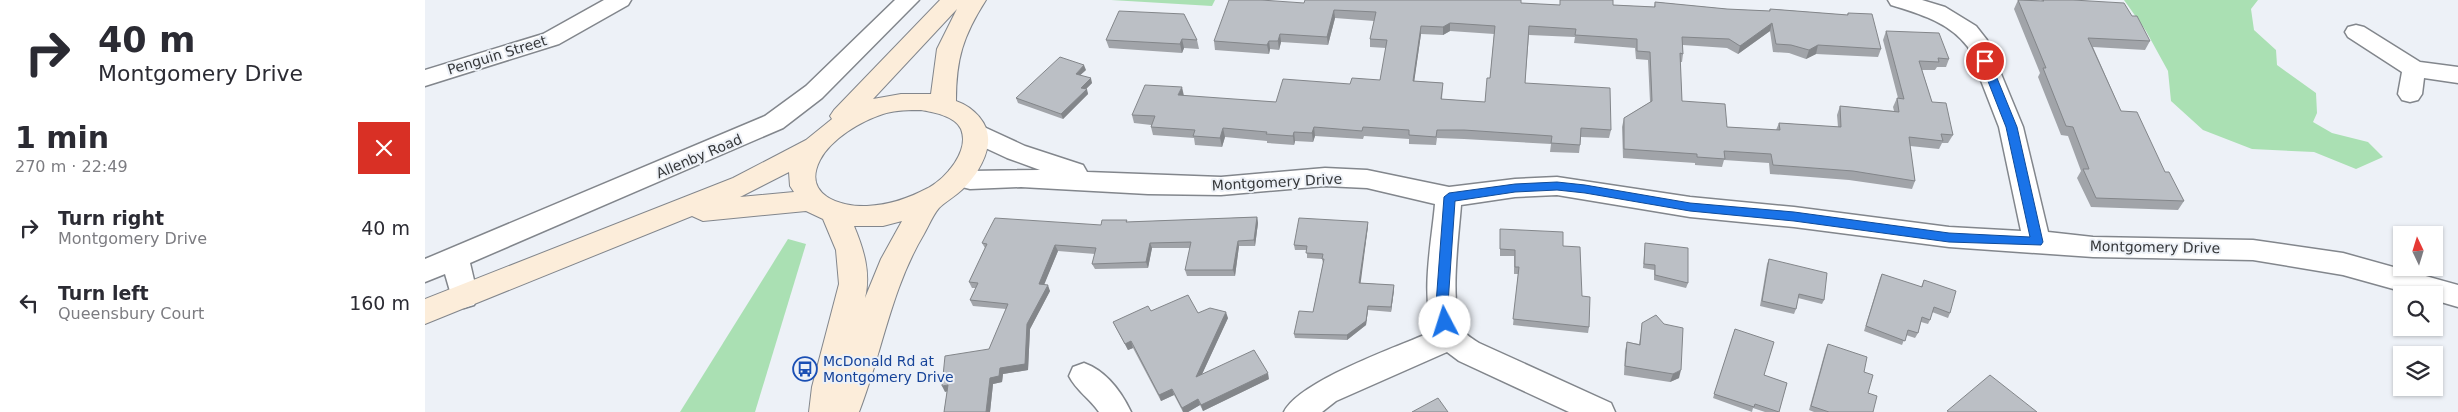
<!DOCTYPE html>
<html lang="en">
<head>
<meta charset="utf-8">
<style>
  :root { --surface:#fff; --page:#f7f7f7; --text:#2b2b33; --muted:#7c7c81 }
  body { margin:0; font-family:"DejaVu Sans",sans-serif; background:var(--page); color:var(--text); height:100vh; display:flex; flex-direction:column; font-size:19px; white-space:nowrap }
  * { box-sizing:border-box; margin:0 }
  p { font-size:16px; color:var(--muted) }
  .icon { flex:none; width:28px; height:28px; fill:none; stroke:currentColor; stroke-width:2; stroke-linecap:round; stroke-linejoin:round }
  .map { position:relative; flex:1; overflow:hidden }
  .panel { display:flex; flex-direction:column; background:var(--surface); width:425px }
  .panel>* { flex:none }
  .guide { background:#fff; color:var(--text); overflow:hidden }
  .needle { width:32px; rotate:356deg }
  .fabs { position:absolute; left:1968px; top:226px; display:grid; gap:10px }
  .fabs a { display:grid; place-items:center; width:50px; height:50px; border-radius:0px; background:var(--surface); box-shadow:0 1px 4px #0004; font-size:25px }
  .pin { position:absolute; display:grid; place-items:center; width:42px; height:42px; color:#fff; margin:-21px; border:2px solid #fff; border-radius:50%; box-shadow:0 1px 5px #0007 }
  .me { position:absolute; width:55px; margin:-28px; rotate:355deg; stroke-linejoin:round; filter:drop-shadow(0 0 4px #0008) }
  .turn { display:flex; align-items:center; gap:18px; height:105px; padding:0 15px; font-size:22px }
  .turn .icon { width:65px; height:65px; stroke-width:2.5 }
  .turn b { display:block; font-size:35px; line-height:42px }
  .round { display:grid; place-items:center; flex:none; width:52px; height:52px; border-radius:0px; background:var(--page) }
  .summary { display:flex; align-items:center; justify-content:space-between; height:85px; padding:0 15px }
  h1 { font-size:30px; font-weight:800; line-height:38px }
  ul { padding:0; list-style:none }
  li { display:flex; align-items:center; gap:15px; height:75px; padding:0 15px }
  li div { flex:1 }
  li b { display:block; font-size:19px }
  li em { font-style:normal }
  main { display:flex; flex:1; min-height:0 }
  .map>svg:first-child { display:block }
  .green { fill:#aae0b3 }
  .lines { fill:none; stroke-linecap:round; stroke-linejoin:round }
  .street-casing { stroke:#82868c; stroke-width:3 }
  .secondary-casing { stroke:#82868c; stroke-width:2 }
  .street { fill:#fff; fill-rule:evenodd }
  .secondary { fill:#fcedda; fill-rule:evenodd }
  .wall { fill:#a1a4a9; fill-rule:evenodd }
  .shaded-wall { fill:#83868a }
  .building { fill:#bbbfc5; stroke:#83868a; fill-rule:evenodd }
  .route { fill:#1a73e8; stroke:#114b97 }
  .labels { text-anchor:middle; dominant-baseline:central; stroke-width:4; stroke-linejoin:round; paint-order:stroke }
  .street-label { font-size:14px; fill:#353739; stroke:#edf1f7 }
  .transit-label { font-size:14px; fill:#164399; stroke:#edf1f7; text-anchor:start }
</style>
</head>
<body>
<main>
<section class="panel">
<div class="guide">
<div class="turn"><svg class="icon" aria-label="right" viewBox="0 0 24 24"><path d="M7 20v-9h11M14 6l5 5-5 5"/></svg><div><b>40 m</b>Montgomery Drive</div></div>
</div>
<div class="summary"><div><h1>1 min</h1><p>270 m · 22:49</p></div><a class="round" style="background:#d93025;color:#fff"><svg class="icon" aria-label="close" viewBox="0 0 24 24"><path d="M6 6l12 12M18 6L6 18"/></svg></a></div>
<ul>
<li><svg class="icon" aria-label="right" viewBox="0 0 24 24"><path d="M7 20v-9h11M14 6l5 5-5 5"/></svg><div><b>Turn right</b><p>Montgomery Drive</p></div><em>40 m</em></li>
<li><svg class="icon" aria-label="left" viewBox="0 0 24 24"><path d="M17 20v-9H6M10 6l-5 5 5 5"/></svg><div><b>Turn left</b><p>Queensbury Court</p></div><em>160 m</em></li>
</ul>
</section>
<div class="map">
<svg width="2033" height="412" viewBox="0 0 2033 412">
  <rect width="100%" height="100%" fill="#edf1f7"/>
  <g class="green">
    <polygon points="686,0 790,0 787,6"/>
    <polygon points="1699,0 1833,0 1826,9 1829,30 1851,50 1852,65 1891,93 1892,113 1888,122 1907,133 1943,142 1958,157 1931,169 1889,152 1827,149 1778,130 1746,101 1743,71 1721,31"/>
    <polygon points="363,239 381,244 330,412 255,412"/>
  </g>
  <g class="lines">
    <g class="street-casing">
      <g id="street">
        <polygon points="179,0 206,0 203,5 134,44 0,86 0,70 118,34"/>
        <polygon points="470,0 494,0 397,98 358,128 45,263 53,297 49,305 39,308 29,305 20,274 0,282 0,259 340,116 381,86"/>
        <path d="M1463 0H1497L1520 7 1551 26 1562 40 1598 127 1623 232 1668 237 1828 240 1918 253 2033 285V307L2009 300V295H1990L1918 275 1828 260 1668 257 1524 247 1369 227 1265 217 1132 195 1090 197 1036 205C1034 233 1024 305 1037 328 1040 335 1048 339 1054 343L1186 403 1190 412H1144L1034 361 1022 352 911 401 897 412H859C874 381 974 346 1009 331 995 297 1007 240 1010 204L942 188 900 186 796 195 723 194 596 187 545 189 525 184 521 177 525 170 534 168 545 171 615 170 582 158 541 139 538 133 541 127 550 124 559 127 600 146 658 165 662 172 796 177 900 168 942 170 1024 187 1090 179 1132 177 1265 197 1369 207 1524 227 1596 231 1574 127 1543 47C1524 22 1495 14 1466 5Z"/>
        <polygon points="1931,25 1939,27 1995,62 2033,67 2033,83 1999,78 1997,94 1993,100 1985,102 1977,100 1973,94 1977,72 1923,37 1920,32 1923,27"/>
        <path d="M659 363C681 371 696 391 706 412H674C665 399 651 390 644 376L648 367Z"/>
      </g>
    </g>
    <g class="secondary-casing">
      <path id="secondary" d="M515 0H561C538 36 531 59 531 101 548 107 565 123 563 143 561 162 547 182 532 194 527 198 519 203 514 208 508 215 504 225 499 234 466 289 457 353 434 412H384L387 387 414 284 411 250 398 219 381 211 278 221 267 216 0 324V299L308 178 381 140 407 119 405 116 409 110ZM532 9 512 49 506 94H476L448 99ZM496 110C508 112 530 116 536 129 545 151 521 178 503 188 484 198 465 205 442 206 415 207 377 195 395 160 406 139 436 121 458 114 470 110 484 110 496 110ZM364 172 365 186 369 192 315 197ZM477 221 456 259 440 298C446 273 439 250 429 226H458Z"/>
    </g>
    <use href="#street" class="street"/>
    <use href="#secondary" class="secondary"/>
  </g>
  <g class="wall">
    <path d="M1135 0 1188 5 1229 7 1230 2 1302 9 1344 11 1345 9 1422 15 1423 13 1456 49 1453 57 1391 54 1381 59 1364 53 1348 52 1345 31 1313 54 1302 48 1258 45V54L1257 62H1255L1257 101 1302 127 1351 130 1354 123 1413 127 1412 115 1415 106 1469 111 1468 107 1472 98H1473L1458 40 1461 31 1524 59 1521 67H1512L1510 70H1497L1507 102 1528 135 1523 143H1517L1514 149 1485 146 1490 181 1487 189 1424 180 1345 174 1344 163 1299 160 1297 167 1270 165V163L1198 158 1197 127 1199 118 1225 102 1223 60 1211 59 1210 48 1149 43 1150 37 1104 35 1100 83 1186 130 1184 138 1156 137 1154 153 1125 152 1126 144 1039 139 1012 138 1011 145 984 144V139L939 136 938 139 890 136 888 142 870 141 869 145 842 143V141L800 137 797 147 770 145 769 138 728 135 726 127V125L709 123 707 115 759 96 851 102 925 84 955 80 961 48 945 47V39L949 21 910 18 903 45 856 42 854 50 845 49 844 54 790 50 789 41 879 3H1096L1135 5ZM1025 31 1069 34 1065 78 1060 102 1017 99 1018 83 989 81 996 34 1018 35Z"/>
    <polygon points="1593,0 1616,1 1617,0 1648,0 1707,16 1725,41 1720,50 1668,47 1696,111 1740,172 1759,201 1753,210 1666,207 1652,178 1656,171 1643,136 1636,135 1613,77 1615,73 1589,9"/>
    <polygon points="759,14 772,40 774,49 759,48 757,53 684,48 681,40"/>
    <polygon points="661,70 655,75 667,83 661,89 663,94 638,119 593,103 591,98"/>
    <polygon points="832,217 833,223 830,246 814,246 810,276 762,276 760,270 765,248 727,248 723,268 670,269 667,264 670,254 633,251 619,284 625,291 605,329 603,370 578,374 577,382 568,384 565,412 519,412 522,391 520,392 564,349 581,309 548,306 545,300 551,288 547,288 544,282 560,248 557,243 676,225 702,220 702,222"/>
    <polygon points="943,222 943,226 935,283 969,285 969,290 966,312 943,310 941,325 922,340 870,338 869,334 888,312 898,263 897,259 882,258 882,250 870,250 869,245"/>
    <polygon points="1075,229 1138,246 1157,296 1164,327 1163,333 1088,325 1093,274 1089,274 1089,256 1075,256"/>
    <polygon points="1220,243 1263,283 1261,288 1229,280 1229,270 1218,268"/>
    <polygon points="1344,259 1399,300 1397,304 1373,298 1371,309 1369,314 1335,306 1342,264"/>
    <polygon points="1457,274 1496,287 1499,280 1525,313 1523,318 1507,312 1505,320 1503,324 1496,322 1493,333 1490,338 1481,335 1477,345 1439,331 1455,278"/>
    <polygon points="726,311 773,313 803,318 777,374 844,379 778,411 775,405 763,412 758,412 749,395 736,401 708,348 703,350 691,328 688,322"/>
    <polygon points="1217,323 1254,378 1245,382 1199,375 1200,351 1202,342 1214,344 1216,332"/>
    <polygon points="1310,329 1339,375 1362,383 1354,412 1340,412 1328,408 1327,412 1288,398"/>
    <polygon points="1403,344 1439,372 1443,393 1448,412 1389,412 1384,410 1401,348"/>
  </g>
  <g class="shaded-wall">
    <polygon points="909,10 910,18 903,45 902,37"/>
    <polygon points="1025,23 1025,31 1018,35 1018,27"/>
    <polygon points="1347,23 1345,31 1313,54 1315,46"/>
    <polygon points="996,26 996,34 988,90 988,81"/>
    <polygon points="855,34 856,42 854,50 853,41"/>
    <polygon points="757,39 759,48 757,53 755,44"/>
    <polygon points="844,41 845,49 844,54 842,45"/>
    <polygon points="1393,45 1391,54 1381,59 1384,50"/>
    <polygon points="659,65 661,70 652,78 651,74"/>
    <polygon points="666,78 667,83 658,92 656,88"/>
    <polygon points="757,87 759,96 753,95"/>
    <polygon points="662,89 663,94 638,119 636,114"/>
    <polygon points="889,127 890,136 888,142 887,133"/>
    <polygon points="798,128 800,137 797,147 795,138"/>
    <polygon points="869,132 870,141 869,145 868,136"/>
    <polygon points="832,217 833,223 830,246 829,240"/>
    <polygon points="943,222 943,226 935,288 934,283"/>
    <polygon points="813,241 814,246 810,276 808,270"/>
    <polygon points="725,243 727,248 723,268 721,262"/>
    <polygon points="630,245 633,251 617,290 614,284"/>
    <polygon points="623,285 625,291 605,329 603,370 578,374 577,382 568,384 565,412 561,412 565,378 575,368 602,324"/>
    <polygon points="969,285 969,290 966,312 966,307"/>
    <polygon points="943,306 943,310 941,325 922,340 922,335"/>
    <polygon points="801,312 803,318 773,383 771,377"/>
    <polygon points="706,341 708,348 703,350 700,344"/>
    <polygon points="1256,370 1254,378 1245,382 1248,374"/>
    <polygon points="843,373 844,379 778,411 776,405"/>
    <polygon points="523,385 526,390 520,392 517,386"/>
    <polygon points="747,389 749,395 736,401 734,395"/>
    <polygon points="773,399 775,405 763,412 758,412 757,408"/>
  </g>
  <g class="building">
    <path d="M804 0H836L879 3 880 0H1096V3L1135 5V0H1188V5L1230 7V2L1302 9 1345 11V9L1423 15V13L1447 14 1456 49 1393 45 1384 50 1366 45 1351 44 1347 23 1315 46 1304 39 1257 37 1258 54 1255 53 1257 101 1300 104 1302 127 1355 130 1354 123 1416 127 1415 106 1474 112 1472 98 1479 99 1461 31 1514 33 1524 59 1513 58 1514 62 1494 61 1507 102 1521 103 1528 135 1516 134 1518 141 1484 137 1490 181 1428 171 1348 165 1346 154 1299 151 1300 159 1272 157V154L1199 149V118L1227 101 1225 52 1212 51V39L1150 35 1151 29 1104 26 1100 83 1185 88 1186 130 1156 128 1155 145 1126 143 1127 136 1039 130H1012L1011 137 984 135V130L938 127 937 131 889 127 887 133 869 132 868 136 841 134 842 132 798 128 795 138 768 136 770 130 726 127 730 116 707 115 720 85 757 87 753 95 851 102 858 79 925 84 927 78 955 80 962 40 945 39 951 12 909 10 902 37 855 34 853 41H844L842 45 789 41ZM1025 23 1070 26 1065 78H1062L1060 102 1016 99 1018 83 988 81 996 26 1018 27Z"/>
    <polygon points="1593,0 1619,1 1618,0 1648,0 1699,3 1707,16 1712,16 1725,41 1663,38 1696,111 1712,112 1740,172 1744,172 1759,201 1671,198 1658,169 1664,169 1648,127 1641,126 1618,68 1621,68"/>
    <polygon points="694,11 759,14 772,40 757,39 755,44 681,40"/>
    <polygon points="635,57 659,65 651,74 666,78 656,88 662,89 636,114 591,98"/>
    <polygon points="832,217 829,240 813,241 808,270 760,270 766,242 725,243 721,262 667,264 671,248 630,245 614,284 623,285 602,324 600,364 575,368 574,376 565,378 561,412 519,412 523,385 517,386 520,356 564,349 583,304 545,300 553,283 544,282 562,244 557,243 570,218 676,225 677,220 702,220 701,222"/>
    <polygon points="874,218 943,222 934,283 969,285 966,307 943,306 941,321 922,335 869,334 874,311 888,312 899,259 897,259 898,254 881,253 882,246 869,245"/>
    <polygon points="1075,229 1138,232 1138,246 1155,247 1157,296 1165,297 1164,327 1088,319 1094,267 1090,267 1090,250 1075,249"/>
    <polygon points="1220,243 1263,248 1263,283 1230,275 1230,265 1219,264"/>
    <polygon points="1344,259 1402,273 1399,300 1374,294 1371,309 1337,301"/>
    <polygon points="1457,274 1497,287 1499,280 1531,291 1525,313 1509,307 1505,320 1497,317 1493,333 1483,330 1480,341 1441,326"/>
    <polygon points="763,295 773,313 785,308 801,312 771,377 829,350 843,373 776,405 773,399 757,408 747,389 734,395 706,341 700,344 688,322 723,306 726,311"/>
    <polygon points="1231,315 1239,324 1258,328 1256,370 1248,374 1200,366 1202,342 1215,345 1217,323"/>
    <polygon points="1310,329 1349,342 1339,375 1362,383 1354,412 1330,404 1329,407 1289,394"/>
    <polygon points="1403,344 1442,357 1439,372 1448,375 1443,393 1452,396 1448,412 1404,412 1386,406"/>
    <polygon points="1565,375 1612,412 1524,412 1522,411"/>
    <polygon points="1013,398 1023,412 987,412"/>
  </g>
  <polygon class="route" points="1560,58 1565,61 1592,127 1618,242 1616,245 1524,242 1369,221 1265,211 1160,193 1132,190 1090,192 1030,201 1023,304 1026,322 1020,327 1014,322 1011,304 1019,197 1024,193 1090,184 1132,182 1160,185 1265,203 1369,212 1524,233 1605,237 1581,127 1555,61"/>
  <defs>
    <g id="bus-ring" transform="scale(1.25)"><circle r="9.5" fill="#edf1f7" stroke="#1a4fb4" stroke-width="1.5"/><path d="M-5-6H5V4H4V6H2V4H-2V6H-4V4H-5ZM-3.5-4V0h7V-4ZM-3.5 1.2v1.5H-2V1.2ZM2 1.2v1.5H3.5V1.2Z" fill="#1a4fb4"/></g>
  </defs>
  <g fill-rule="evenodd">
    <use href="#bus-ring" x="380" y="369"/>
  </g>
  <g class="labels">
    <g class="street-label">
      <text transform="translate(72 55) rotate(-17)">Penguin Street</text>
      <text transform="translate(274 156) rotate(-23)">Allenby Road</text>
      <text transform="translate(852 182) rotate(-3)">Montgomery Drive</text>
      <text transform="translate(1730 247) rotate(1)">Montgomery Drive</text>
    </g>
    <g class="transit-label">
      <text x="398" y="361">McDonald Rd at<tspan x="398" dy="16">Montgomery Drive</tspan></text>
    </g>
  </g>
</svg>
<div class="fabs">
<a><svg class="needle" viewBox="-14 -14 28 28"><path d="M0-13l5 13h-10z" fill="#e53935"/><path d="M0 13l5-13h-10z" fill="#7c7c81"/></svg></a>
<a><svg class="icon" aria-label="search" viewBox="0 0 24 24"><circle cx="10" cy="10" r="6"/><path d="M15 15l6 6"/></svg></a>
<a><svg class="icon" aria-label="layers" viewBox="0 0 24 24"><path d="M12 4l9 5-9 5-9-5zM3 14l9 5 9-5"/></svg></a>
</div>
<div class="pin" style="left:1560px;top:61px;background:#d93025"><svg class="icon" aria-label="arrive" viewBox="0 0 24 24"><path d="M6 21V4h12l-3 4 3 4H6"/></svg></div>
<svg class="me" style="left:1020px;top:322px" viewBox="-20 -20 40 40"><circle r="19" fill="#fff"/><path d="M0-13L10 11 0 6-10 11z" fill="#1a73e8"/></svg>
</div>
</main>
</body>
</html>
